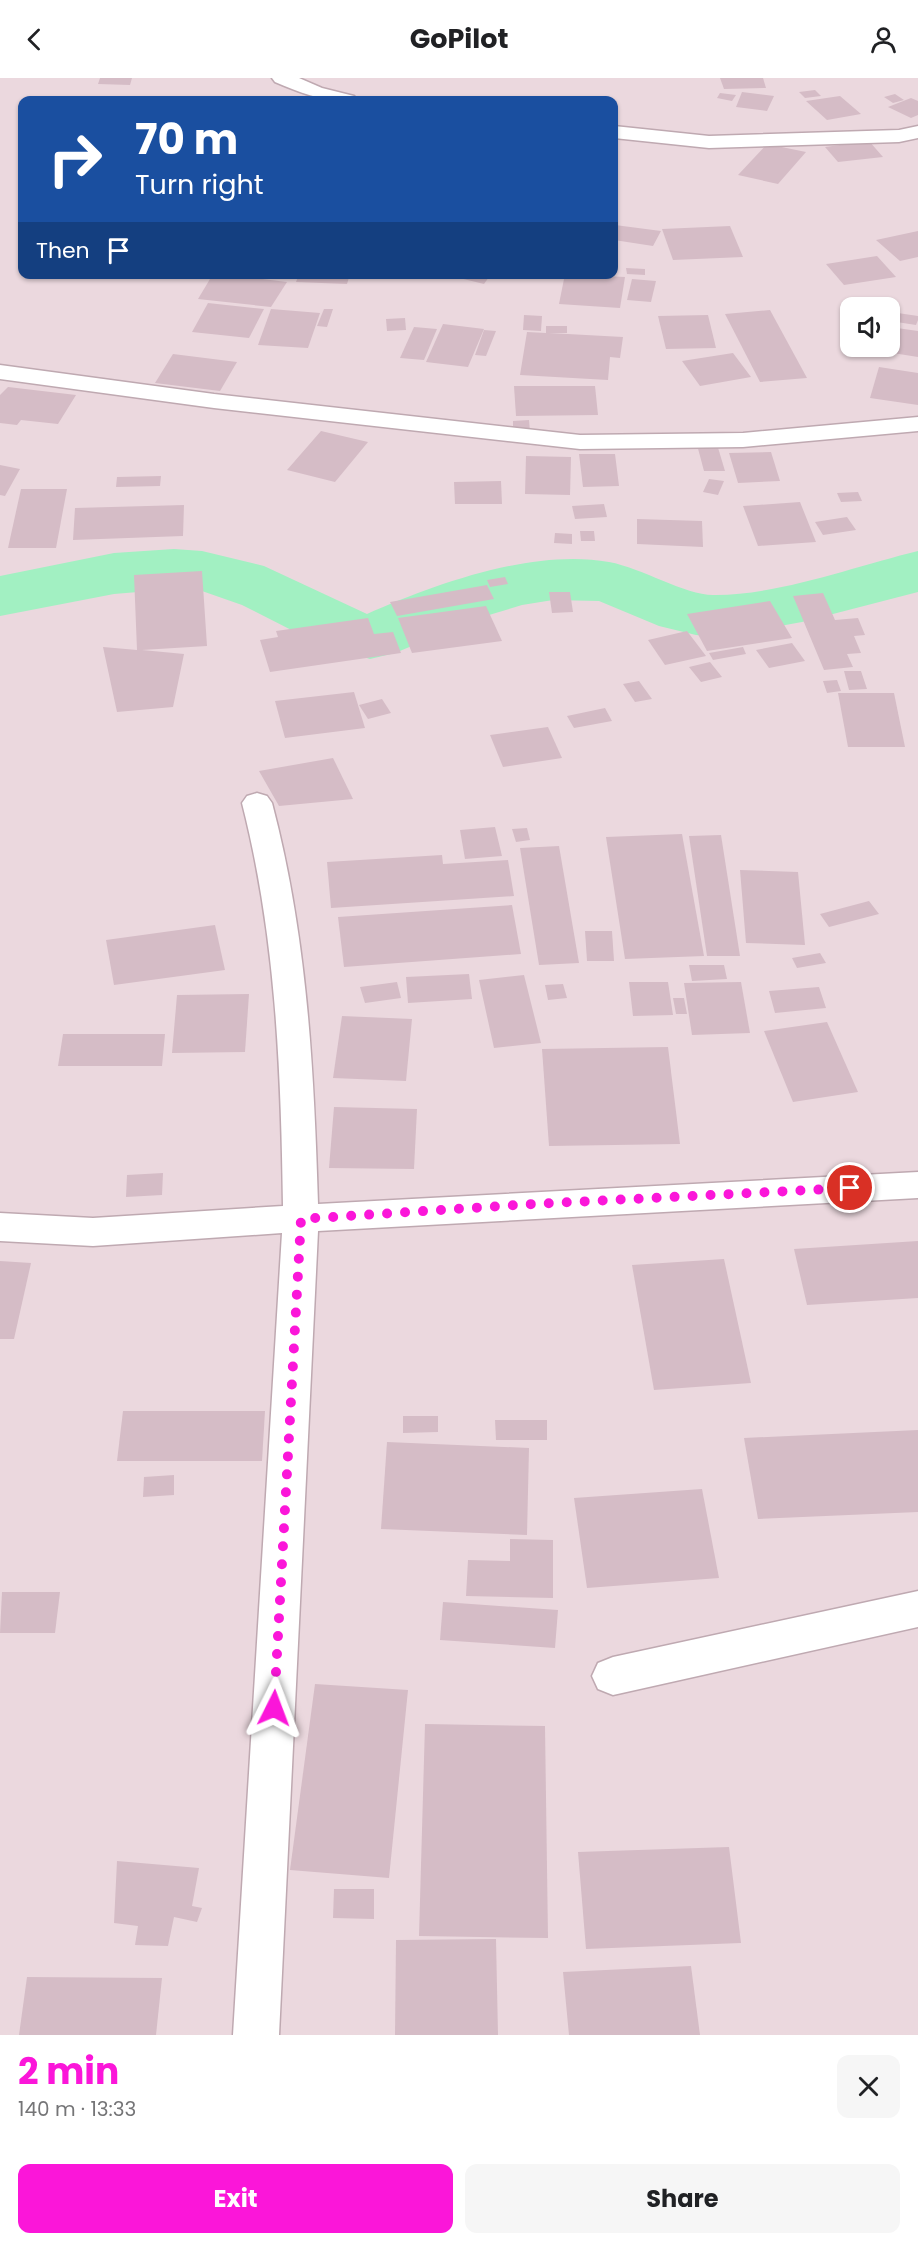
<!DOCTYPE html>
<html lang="en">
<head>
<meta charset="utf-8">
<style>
  :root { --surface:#fff; --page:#f6f6f6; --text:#202124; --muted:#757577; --accent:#fb16d9 }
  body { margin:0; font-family:Poppins,sans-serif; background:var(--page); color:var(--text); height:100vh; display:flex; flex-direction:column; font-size:22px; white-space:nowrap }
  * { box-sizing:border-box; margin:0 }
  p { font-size:20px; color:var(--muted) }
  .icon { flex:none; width:33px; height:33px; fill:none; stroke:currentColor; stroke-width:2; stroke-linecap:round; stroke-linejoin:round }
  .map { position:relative; height:1957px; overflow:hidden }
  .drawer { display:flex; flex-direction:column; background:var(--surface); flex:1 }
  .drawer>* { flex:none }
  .guide { position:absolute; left:18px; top:18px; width:600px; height:183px; border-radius:12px; box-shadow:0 2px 4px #0004; background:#1a4fa0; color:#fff; overflow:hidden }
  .buttons { position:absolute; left:840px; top:219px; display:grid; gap:12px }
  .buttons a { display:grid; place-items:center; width:60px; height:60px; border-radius:12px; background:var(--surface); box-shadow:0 2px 4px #0004; font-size:30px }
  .pin { position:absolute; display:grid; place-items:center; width:51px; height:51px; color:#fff; margin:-26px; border:3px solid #fff; border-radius:50%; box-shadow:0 2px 6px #0007 }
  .me { position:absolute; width:66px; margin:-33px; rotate:3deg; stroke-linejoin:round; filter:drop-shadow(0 0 4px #0008) }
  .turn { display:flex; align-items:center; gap:21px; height:126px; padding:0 18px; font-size:27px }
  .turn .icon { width:78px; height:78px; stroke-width:2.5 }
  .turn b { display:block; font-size:42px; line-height:51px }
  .then { display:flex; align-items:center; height:57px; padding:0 18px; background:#0003; gap:12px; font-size:22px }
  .round { display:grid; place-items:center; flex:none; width:63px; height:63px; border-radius:12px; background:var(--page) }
  .summary { display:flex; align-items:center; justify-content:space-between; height:102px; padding:0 18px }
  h1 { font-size:36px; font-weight:700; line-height:45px; color:var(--accent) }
  .primary-button { display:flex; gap:12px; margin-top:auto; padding:12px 18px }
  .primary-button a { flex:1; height:69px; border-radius:12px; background:var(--accent); color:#fff; font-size:24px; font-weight:700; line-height:69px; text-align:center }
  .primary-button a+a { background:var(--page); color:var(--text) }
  header { display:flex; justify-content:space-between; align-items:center; height:78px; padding:0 18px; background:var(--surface); font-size:27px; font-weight:700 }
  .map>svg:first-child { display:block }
  .residential { fill:#ebd8de; fill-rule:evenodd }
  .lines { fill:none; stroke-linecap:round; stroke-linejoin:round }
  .river { fill:#a2f0c2; fill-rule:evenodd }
  .building { fill:#d5bcc6 }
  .minor-casing { stroke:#bfa9b1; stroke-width:3 }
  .minor { fill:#fff; fill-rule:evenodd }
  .route { stroke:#fb16d9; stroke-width:10; stroke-dasharray:0 18 }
</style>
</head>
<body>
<header><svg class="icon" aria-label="back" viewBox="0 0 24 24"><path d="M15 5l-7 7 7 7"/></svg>GoPilot<svg class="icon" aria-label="person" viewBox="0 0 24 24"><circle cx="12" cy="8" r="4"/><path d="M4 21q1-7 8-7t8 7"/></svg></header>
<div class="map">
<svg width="918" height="1957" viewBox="0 0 918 1957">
  <rect width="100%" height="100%" fill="#f3e6ea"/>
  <path class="residential" d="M0 0H918V1957H0ZM22 22H614V196H22ZM850 230H890V268H850Z"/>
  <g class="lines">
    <path class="river" d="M174 471 202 473 264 488 367 536C435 506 534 470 609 484 642 490 685 517 713 517 776 518 856 488 918 473V514L802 544 719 559 696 557 659 548 599 523 553 522 522 527 479 540 395 575 370 581 313 563 242 527 202 513 174 511 114 516 0 538V498L114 475Z"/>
  </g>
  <g class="building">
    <polygon points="100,0 132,0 130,7 98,6"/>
    <polygon points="720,0 763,0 766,10 724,11"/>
    <polygon points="815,12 821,18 805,20 799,14"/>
    <polygon points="742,14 774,18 767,33 736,29"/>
    <polygon points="720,15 736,17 732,23 717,20"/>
    <polygon points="895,16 904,22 893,25 884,19"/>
    <polygon points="840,18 861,36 827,42 806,23"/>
    <polygon points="911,20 918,23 918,37 911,40 888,29"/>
    <polygon points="869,63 883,79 838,84 825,69"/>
    <polygon points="767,66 806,74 778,106 738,97"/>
    <polygon points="614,141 618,141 615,147 661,153 653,168 614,162"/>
    <polygon points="730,148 743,179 673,182 662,151"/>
    <polygon points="918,153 918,179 900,183 876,162"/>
    <polygon points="877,178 896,199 844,207 826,186"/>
    <polygon points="626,190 645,191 645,197 627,196"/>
    <polygon points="213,196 223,196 287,204 271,229 198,221"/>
    <polygon points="299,196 350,196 347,206 296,204"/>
    <polygon points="443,196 491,196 484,206"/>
    <polygon points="565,196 625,199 620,230 559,226"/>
    <polygon points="632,201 656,203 651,224 627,222"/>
    <polygon points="208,225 264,231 249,260 192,254"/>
    <polygon points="271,231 320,235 308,270 258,267"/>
    <polygon points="324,231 333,231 327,249 317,248"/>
    <polygon points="770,232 807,300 760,304 725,236"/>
    <polygon points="891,234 918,238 918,242 916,247 890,243"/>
    <polygon points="524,237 542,238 541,253 523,252"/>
    <polygon points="708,237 716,270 666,271 658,238"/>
    <polygon points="405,240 406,252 387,253 386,241"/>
    <polygon points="443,246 484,251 468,289 426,284"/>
    <polygon points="546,248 567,248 567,255 549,255 623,259 620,280 610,279 608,302 520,297 527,254 546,255"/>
    <polygon points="414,249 437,251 424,282 400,280"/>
    <polygon points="890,249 918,253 918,279 880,273 882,268 890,268"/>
    <polygon points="484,252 496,253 486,278 475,277"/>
    <polygon points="733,275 751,299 700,308 682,283"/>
    <polygon points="173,276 237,284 220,313 155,305"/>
    <polygon points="879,289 918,295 918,327 870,320"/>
    <polygon points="514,308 595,308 598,337 516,338"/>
    <polygon points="8,309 76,317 58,346 21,342 17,347 0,345 0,317"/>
    <polygon points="529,342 530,354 513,354 513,343"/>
    <polygon points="321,353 368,364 335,404 287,392"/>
    <polygon points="696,363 716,363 725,393 704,393"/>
    <polygon points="771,374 780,403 738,405 729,375"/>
    <polygon points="579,376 615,376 619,408 583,409"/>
    <polygon points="526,378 571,379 570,417 525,416"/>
    <polygon points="0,387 20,391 5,418 0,417"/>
    <polygon points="161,398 160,408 116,409 117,399"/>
    <polygon points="709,401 724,403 718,417 703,414"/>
    <polygon points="501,403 502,426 455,426 454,404"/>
    <polygon points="21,411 67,411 56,470 8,470"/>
    <polygon points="858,414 862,423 841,424 837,415"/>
    <polygon points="800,424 816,464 758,468 743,428"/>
    <polygon points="604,426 607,439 575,441 572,428"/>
    <polygon points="184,427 183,458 73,462 75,430"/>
    <polygon points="847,439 856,452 823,457 815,444"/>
    <polygon points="637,441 702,443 703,469 637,466"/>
    <polygon points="580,453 594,453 595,463 581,463"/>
    <polygon points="555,455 572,456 572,466 554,465"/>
    <polygon points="202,493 207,568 142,572 184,576 173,629 117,634 103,569 137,572 134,497"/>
    <polygon points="505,499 508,506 490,509 487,502"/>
    <polygon points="487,507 494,521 397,538 390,524"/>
    <polygon points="549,514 570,514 573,534 552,535"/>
    <polygon points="823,515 835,542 858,540 865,557 854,558 861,575 847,576 853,589 824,592 793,518"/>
    <polygon points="770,523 792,560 707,573 687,536"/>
    <polygon points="486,528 502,563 412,575 398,540"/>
    <polygon points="368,540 374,556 393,554 401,575 270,594 260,562 278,559 276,553"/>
    <polygon points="687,553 706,578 665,587 648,562"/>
    <polygon points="792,565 805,583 769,590 756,572"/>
    <polygon points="743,569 746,576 713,582 709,575"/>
    <polygon points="710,584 722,599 701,604 689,589"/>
    <polygon points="844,593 861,593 867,611 849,612"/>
    <polygon points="837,602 841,613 827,615 823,603"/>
    <polygon points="639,603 652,621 635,624 623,606"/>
    <polygon points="354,614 365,650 285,660 275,623"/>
    <polygon points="838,615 894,615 905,669 848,669"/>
    <polygon points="382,621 391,635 368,641 359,627"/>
    <polygon points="605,630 612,643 574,650 567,638"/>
    <polygon points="548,649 562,680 503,689 490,657"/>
    <polygon points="333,680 353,721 279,728 259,693"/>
    <polygon points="495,749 502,778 465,781 460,752"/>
    <polygon points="527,750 530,762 516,764 512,751"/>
    <polygon points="682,756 704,878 625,881 606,759"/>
    <polygon points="721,757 740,878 707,878 689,758"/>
    <polygon points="559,768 579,885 539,887 520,770"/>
    <polygon points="442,777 443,786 508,782 514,818 331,830 327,784"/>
    <polygon points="740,792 798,794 805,867 746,865"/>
    <polygon points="869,823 879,836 829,849 820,836"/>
    <polygon points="512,827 521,876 344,889 338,839"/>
    <polygon points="215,847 225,892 114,907 106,862"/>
    <polygon points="585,853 612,853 614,883 587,883"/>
    <polygon points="820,875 826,885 797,890 792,880"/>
    <polygon points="689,887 724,887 727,901 692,903"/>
    <polygon points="469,896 472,921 408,925 406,899"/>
    <polygon points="524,897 541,965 494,970 479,902"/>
    <polygon points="397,904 401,920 365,925 360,909"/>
    <polygon points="629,904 668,904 673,937 633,938"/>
    <polygon points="741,904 750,955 692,957 684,905"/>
    <polygon points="563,906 567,920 548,922 545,907"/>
    <polygon points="819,909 826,930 775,935 769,913"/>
    <polygon points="249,916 245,974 172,975 177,917"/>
    <polygon points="673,920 684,920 687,936 676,936"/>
    <polygon points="342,938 412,941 406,1003 333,1000"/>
    <polygon points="827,944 858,1014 793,1024 764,953"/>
    <polygon points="63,956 165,956 162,988 58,988"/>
    <polygon points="668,969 680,1066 549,1068 542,971"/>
    <polygon points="334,1029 417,1031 414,1091 329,1090"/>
    <polygon points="163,1095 162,1117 126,1119 127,1097"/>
    <polygon points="918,1163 918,1220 807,1227 794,1171"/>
    <polygon points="724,1181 751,1305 654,1312 632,1187"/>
    <polygon points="0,1183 31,1185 14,1261 0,1261"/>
    <polygon points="123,1333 265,1333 262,1383 117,1383"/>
    <polygon points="403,1338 438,1338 438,1354 403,1355"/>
    <polygon points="495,1342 547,1342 547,1362 496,1362"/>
    <polygon points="918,1352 918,1434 758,1441 744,1360"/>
    <polygon points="387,1364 529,1370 527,1457 381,1451"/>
    <polygon points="174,1397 174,1417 143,1419 144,1399"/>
    <polygon points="702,1411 719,1500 587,1510 574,1420"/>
    <polygon points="510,1461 553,1462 553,1520 466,1518 468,1482 510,1483"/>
    <polygon points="2,1514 60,1514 55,1555 0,1555"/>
    <polygon points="443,1524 558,1532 555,1570 440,1562"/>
    <polygon points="315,1606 408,1612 389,1800 290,1792"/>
    <polygon points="425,1646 545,1648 548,1860 419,1858"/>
    <polygon points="729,1769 741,1865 586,1871 578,1774"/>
    <polygon points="117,1783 199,1790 192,1828 202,1830 197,1844 174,1839 168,1868 135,1867 138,1848 114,1845"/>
    <polygon points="334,1811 374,1811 374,1841 333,1840"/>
    <polygon points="496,1861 498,1957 395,1957 396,1862"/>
    <polygon points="691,1888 700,1957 569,1957 563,1894"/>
    <polygon points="27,1899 162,1900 156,1957 19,1957"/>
  </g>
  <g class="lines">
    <g class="minor-casing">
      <g id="minor">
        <path d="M272 0H299L322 10 354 18 357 22C327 25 303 16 275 4Z"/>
        <polygon points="614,48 709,58 899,52 918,48 918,60 899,64 709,70 614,60"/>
        <polygon points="0,287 214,316 580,357 743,355 918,339 918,353 743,369 580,371 214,330 0,301"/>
        <path d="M257 715 267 718 272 725C307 857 314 990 318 1126L918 1094V1120L318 1153 279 1957H233L282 1155 93 1168 0 1163V1135L93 1140 283 1128C281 992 276 858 242 725L247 718Z"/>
        <polygon points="918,1513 918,1549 613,1617 598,1611 592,1598 598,1585 613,1579"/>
      </g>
    </g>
    <use href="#minor" class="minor"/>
  </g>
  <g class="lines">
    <polyline class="route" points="274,1630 301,1141 533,1126 850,1110"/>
  </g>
</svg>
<div class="buttons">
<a><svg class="icon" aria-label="sound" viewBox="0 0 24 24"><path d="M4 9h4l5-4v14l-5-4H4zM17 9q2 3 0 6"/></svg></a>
</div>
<div class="pin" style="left:850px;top:1110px;background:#d93025"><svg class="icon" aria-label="arrive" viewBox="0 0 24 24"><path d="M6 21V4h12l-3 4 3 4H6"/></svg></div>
<svg class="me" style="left:274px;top:1630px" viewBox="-20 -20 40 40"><path d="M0-17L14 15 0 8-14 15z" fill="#fb16d9" stroke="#fff" stroke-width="4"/></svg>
<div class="guide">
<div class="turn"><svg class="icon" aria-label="right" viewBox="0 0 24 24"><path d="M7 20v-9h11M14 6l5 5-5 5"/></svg><div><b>70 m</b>Turn right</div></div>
<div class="then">Then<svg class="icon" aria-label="arrive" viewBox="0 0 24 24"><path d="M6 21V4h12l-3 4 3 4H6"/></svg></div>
</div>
</div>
<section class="drawer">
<div class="summary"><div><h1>2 min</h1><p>140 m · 13:33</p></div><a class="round"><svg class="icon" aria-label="close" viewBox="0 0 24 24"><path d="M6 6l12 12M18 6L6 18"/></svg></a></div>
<div class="primary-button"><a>Exit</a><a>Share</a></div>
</section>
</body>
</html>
